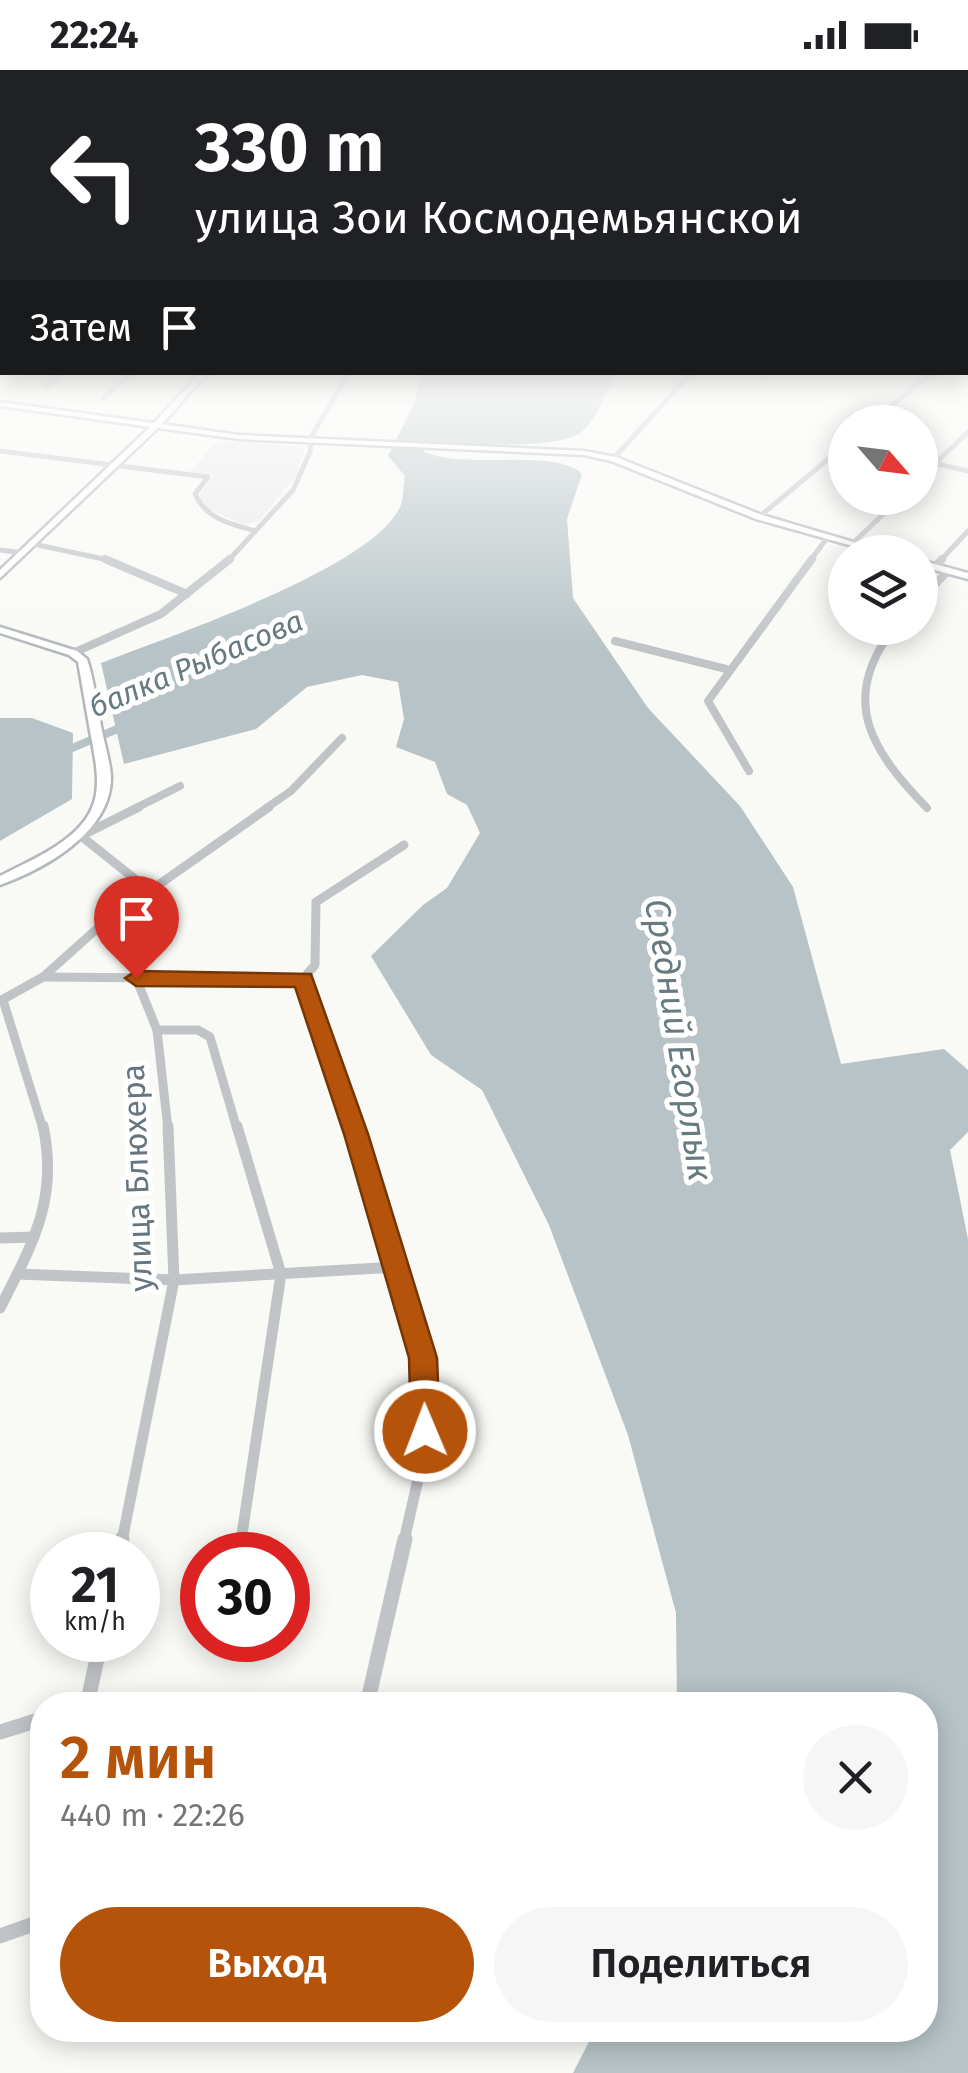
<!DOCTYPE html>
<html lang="ru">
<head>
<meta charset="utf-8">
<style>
  :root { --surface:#fff; --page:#f6f6f6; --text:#202124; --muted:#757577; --accent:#b45309 }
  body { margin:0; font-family:"Fira Sans",sans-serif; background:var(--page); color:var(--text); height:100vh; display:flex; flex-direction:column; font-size:38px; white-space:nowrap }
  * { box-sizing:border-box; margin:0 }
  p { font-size:32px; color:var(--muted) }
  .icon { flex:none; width:55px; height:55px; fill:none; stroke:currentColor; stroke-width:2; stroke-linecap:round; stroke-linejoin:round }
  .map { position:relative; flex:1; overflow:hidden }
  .panel { position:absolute; left:30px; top:1622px; width:908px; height:350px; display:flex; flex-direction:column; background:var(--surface); border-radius:40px; box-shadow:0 5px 25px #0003 }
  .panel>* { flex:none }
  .guide { position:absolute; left:0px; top:0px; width:970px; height:305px; box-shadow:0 5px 25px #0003; background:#202124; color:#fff; overflow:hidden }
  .needle { width:65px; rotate:118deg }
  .controls { position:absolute; left:828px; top:335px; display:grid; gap:20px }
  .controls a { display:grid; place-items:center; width:110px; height:110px; border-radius:50%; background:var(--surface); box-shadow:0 5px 25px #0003; font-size:50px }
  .speed { position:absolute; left:30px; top:1462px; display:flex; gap:20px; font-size:50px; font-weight:700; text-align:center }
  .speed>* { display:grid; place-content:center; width:130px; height:130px; border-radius:50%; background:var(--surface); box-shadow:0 5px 25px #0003; line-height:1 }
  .speed small { font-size:25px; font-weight:400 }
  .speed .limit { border:15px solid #d22; background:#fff; color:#111 }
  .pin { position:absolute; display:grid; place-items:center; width:85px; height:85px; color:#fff; margin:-102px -42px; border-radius:50% 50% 50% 0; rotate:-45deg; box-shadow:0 0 10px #0007 }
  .pin .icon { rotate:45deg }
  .me { position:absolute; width:110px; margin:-55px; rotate:359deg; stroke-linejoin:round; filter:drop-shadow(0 0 8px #0008) }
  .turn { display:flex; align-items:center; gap:35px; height:210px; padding:0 30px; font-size:45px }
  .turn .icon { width:130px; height:130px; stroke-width:2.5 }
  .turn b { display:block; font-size:70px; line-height:85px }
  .then { display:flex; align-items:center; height:95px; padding:0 30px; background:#0003; gap:20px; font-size:38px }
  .round { display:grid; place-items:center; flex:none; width:105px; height:105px; border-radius:52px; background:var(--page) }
  .overview { display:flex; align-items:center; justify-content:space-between; height:170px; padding:0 30px }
  h1 { font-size:60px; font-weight:600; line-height:75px; color:var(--accent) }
  .primary-button { display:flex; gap:20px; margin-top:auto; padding:20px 30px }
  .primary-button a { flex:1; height:115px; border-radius:60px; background:var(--accent); color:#fff; font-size:40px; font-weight:600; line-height:115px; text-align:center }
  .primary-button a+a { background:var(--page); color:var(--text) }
  .status { display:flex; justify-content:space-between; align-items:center; height:70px; padding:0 50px; background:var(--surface); direction:ltr }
  .status svg { height:28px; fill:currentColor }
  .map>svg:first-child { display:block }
  .built { fill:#e9eaea }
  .water { fill:#b7c3c6 }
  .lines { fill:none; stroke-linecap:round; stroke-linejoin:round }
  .river { fill:#b7c3c6; fill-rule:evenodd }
  .secondary-casing { stroke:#b2b8bc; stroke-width:5 }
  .street-far4 { stroke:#c0c4c7; stroke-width:5 }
  .street-far3 { stroke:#c0c4c7; stroke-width:8 }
  .street-far2 { stroke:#c0c4c7; stroke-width:9 }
  .street-far1 { stroke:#c0c4c7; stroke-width:11 }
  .street { stroke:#c0c4c7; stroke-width:15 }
  .secondary { fill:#fff; fill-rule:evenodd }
  .route { fill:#b45309; stroke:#753606; stroke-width:2.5 }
  .labels { text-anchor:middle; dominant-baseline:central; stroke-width:10; stroke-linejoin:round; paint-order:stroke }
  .far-water-label { font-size:30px; font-style:italic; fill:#667a80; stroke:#fff }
  .street-label { font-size:32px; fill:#66757f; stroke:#fff }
  .water-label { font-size:35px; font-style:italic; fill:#667a80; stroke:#fff }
</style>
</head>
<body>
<div class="status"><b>22:24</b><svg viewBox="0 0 49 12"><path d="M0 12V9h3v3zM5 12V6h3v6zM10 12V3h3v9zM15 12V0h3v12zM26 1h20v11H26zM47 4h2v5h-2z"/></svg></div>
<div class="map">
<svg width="968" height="2003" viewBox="0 0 968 2003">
  <rect width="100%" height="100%" fill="#f9f9f6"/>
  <polygon class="built" points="218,371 305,377 296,406 259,451 243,455 203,436 199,426 214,405 189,402"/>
  <g class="water">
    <path d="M423 303H617C607 319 599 343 586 358 562 384 467 371 432 372L423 381C462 401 553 377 582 404L567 449 573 528 648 638 740 736 793 817 841 994 944 979 968 1000V1062L950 1080 968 1169V2003H573L595 1960H925V1635H677L676 1543 628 1365 549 1155 482 1020 431 985 371 886 423 835 447 818 480 763 467 735 447 724 435 692 396 677 404 649 398 612 362 605 307 617 256 659 124 694 101 593C167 567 373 498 400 437 404 428 403 415 405 406L388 386 412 338Z"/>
    <polygon points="0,648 32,648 73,663 72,729 0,771"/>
  </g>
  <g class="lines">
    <polygon class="river" points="140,645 145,646 145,652 56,689 51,691 43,686"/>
    <g class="secondary-casing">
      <g id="secondary">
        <polygon points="201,302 208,302 162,354 239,365 584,381 616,387 762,445 887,482 874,482 756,449 611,391 584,385 239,369 158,358 0,508 0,500 150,357 0,336 0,332 154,353"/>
        <polygon points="920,490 968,503 968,509 920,496"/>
        <path d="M0 557 77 581 87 589C94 610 97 634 101 656 104 673 111 693 111 709 110 763 44 799 0 815V806C21 795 43 786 62 772 107 740 99 709 90 661 86 638 82 615 78 592L69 585 0 563Z"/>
      </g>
    </g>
    <g class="street-far4">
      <polyline points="46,317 64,302"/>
      <polyline points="103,329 128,305 120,302"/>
      <polyline points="872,352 932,302"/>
      <polyline points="0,381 208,407"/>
      <polyline points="613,389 692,302"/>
      <polyline points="920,390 968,401"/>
      <path d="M208 407 195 424C206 449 231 454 255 461"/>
      <polyline points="920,408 968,362"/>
      <polyline points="759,447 845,375"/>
      <polyline points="33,474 113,491"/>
      <polyline points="852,474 900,428"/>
      <polyline points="0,480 23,483"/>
      <polyline points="228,491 293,420 310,382 311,367 350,302"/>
      <polyline points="810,491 827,468"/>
      <polyline points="940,491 968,461"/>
    </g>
    <g class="street-far3">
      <polyline points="105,489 187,524"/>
      <polyline points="935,497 942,489"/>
      <polyline points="920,530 948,501"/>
      <path d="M894 558C837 631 873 682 927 738"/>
      <polyline points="615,571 730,600"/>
      <polyline points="73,583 161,544 230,489"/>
      <polyline points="749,701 708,631 812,489"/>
      <polyline points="134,739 180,716"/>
      <polyline points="265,739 291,721 342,668"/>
    </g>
    <g class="street-far2">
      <polyline points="139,737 81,766 150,821"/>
      <polyline points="43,907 303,909 355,1059"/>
      <polyline points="136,908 157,960 168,1059"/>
      <polyline points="303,909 315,895 316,832 404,775"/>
      <polyline points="3,930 43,1059"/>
      <polyline points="0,931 43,907 100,856 269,737"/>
      <polyline points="157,960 198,960 210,967 237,1059"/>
    </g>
    <g class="street-far1">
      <polyline points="237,1056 281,1204 241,1471"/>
      <polyline points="354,1056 423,1288 424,1383 404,1471"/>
      <polyline points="0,1168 34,1167"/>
      <polyline points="17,1204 174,1210 397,1197"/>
      <path d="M0 1238C32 1175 59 1129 43 1056"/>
      <polyline points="122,1471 174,1210 168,1056"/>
    </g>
    <g class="street">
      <polyline points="119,1485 122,1469"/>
      <polyline points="239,1485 241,1469"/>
      <polyline points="87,1635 101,1570"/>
      <polyline points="362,1635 368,1630 405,1469"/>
      <polyline points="0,1662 42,1649"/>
      <polyline points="0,1866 42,1851"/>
    </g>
    <use href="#secondary" class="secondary"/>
  </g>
  <linearGradient id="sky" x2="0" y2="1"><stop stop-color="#94bada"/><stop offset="0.51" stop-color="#fcfcfb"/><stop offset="1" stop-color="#fcfcfb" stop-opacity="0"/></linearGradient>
  <rect width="968" height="579" fill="url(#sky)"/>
  <polygon class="route" points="136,901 311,904 368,1064 437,1288 440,1361 435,1371 425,1375 415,1371 411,1361 409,1288 344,1064 295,917 136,916 125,908"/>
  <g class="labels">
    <g class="far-water-label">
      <text transform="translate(196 594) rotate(-23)">балка Рыбасова</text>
    </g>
    <g class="street-label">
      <text transform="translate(137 1108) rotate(-92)">улица Блюхера</text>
    </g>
    <g class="water-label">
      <text transform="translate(679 970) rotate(81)">Средний Егорлык</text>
    </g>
  </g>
</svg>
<div class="controls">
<a><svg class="needle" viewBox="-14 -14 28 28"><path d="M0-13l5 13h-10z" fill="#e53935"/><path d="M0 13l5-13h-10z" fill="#757577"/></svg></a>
<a><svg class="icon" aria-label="layers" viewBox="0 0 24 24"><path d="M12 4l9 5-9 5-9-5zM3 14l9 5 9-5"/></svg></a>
</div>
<div class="speed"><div>21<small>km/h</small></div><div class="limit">30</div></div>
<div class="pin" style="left:136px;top:908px;background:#d93025"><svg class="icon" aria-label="arrive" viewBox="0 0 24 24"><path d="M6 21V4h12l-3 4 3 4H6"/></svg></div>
<svg class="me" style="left:425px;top:1361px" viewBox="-20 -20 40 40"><circle r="17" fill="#b45309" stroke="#fff" stroke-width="3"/><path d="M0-11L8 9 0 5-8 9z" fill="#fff"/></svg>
<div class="guide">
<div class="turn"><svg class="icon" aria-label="left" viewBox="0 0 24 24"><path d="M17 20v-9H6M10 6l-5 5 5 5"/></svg><div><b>330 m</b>улица Зои Космодемьянской</div></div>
<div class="then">Затем<svg class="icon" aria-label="arrive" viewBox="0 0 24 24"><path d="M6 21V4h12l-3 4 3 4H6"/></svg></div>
</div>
<section class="panel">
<div class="overview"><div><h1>2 мин</h1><p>440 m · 22:26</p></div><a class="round"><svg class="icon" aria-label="close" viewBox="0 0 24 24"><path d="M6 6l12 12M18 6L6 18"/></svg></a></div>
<div class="primary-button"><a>Выход</a><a>Поделиться</a></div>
</section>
</div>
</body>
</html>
